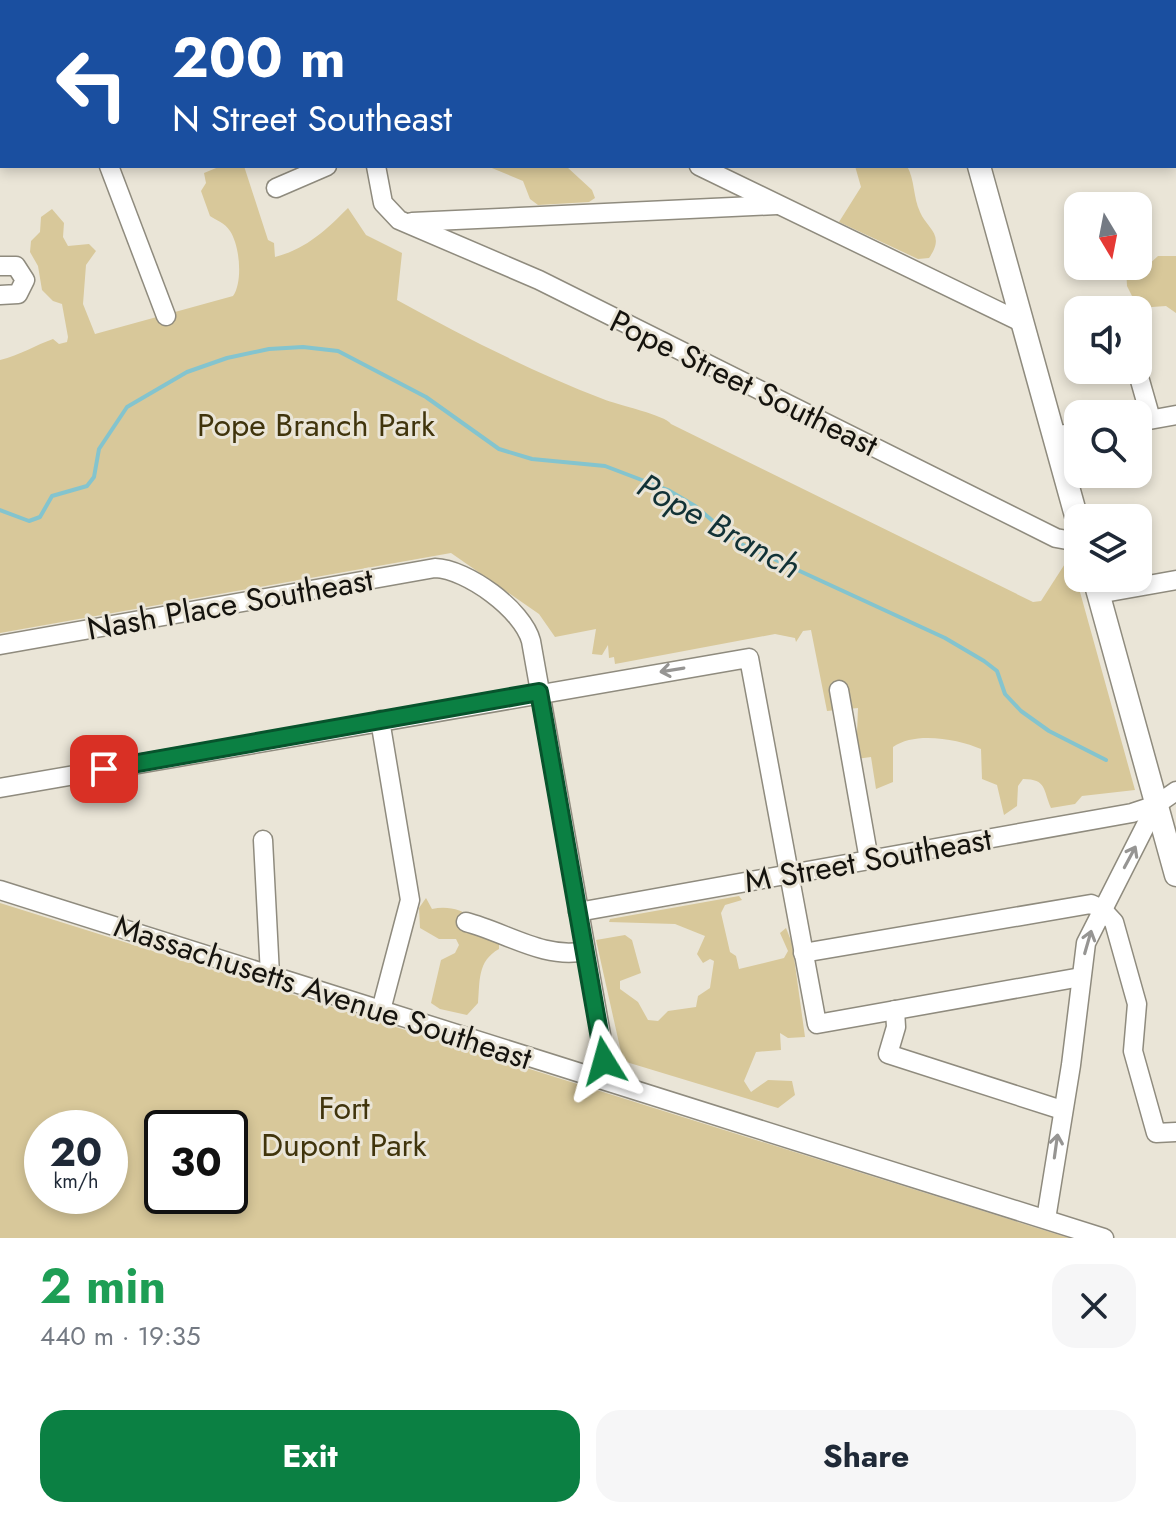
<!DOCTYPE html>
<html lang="en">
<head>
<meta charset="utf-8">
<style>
  :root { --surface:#fff; --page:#f6f6f7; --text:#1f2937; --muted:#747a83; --accent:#0b8043 }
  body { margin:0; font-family:Jost,sans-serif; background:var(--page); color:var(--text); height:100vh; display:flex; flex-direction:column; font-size:30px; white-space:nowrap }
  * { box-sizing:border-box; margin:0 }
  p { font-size:26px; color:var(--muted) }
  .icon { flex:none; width:44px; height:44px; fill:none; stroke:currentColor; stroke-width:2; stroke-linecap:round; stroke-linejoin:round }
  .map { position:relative; height:1238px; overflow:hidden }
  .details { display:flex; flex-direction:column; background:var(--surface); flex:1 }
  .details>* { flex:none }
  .top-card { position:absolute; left:0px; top:0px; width:1176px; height:168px; box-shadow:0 4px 12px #0003; background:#1a4fa0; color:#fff; overflow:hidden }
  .needle { width:52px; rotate:170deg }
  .controls { position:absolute; left:1064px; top:192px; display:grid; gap:16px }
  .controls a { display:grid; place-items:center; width:88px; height:88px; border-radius:16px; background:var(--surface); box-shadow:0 4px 12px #0003; font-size:40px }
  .speed { position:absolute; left:24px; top:1110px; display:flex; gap:16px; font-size:40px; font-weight:700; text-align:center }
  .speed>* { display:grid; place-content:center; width:104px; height:104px; border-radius:50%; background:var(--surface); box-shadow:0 4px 12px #0003; line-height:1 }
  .speed small { font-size:20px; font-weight:400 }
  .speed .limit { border:4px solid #111; border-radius:12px; background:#fff; color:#111 }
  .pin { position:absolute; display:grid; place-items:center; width:68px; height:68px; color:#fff; margin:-34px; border-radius:16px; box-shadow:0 4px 12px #0006 }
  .me { position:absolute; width:88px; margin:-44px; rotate:352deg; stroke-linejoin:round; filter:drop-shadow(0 0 6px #0008) }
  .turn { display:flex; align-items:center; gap:28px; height:168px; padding:0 40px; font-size:36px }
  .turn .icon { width:104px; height:104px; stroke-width:2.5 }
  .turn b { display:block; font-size:56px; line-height:68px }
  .round { display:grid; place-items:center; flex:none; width:84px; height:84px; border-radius:24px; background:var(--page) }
  .summary { display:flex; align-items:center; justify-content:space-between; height:136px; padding:0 40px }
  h1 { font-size:48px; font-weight:700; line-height:60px; color:#1e9e55 }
  .action { display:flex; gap:16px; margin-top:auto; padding:16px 40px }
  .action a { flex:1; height:92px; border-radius:24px; background:var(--accent); color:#fff; font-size:32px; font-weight:700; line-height:92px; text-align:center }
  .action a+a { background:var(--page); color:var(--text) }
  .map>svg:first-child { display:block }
  .green { fill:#d8c89a; fill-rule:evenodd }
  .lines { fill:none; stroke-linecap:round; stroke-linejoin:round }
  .stream { stroke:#84c4ce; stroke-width:4 }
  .minor-casing { stroke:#8f8b7e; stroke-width:21 }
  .major-casing { stroke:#8f8b7e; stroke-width:25 }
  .minor { stroke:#fff; stroke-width:18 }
  .major { stroke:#fff; stroke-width:22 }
  .oneway { stroke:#969593 }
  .route-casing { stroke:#07532c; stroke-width:20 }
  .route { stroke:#0b8043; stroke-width:14 }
  .labels { text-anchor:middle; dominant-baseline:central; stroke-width:6; stroke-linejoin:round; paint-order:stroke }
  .street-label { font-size:32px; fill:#15130e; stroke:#eae5d7 }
  .park-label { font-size:32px; fill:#40340c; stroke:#eae5d7 }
  .water-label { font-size:34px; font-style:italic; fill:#113236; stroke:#eae5d7 }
</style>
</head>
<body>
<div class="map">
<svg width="1176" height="1238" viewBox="0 0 1176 1238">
  <rect width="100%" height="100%" fill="#eae5d7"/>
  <g class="green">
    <path d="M221 166H244L268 240 274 243 275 257C306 249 325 231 348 208L366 235 402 253 397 300C464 337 531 371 603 399 618 405 665 415 671 424L1033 602 1041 601 1070 556 1135 790 1082 796 1075 804 1051 808C1043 790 1047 779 1023 779L1018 786 1017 806 1004 815 997 785 982 779 981 749C958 739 915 731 893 747V782L876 789 871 757 856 759 858 708 827 711 811 630 803 631 796 642 795 638 775 634 615 664 614 657 609 658 608 645 602 655 592 654 596 629 555 637 539 614 451 553 0 633V360C20 355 36 345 53 339L59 344 67 342 68 337 62 304 53 301 42 290 38 266 30 252 31 241 40 232 41 217 52 209 64 223 63 237 68 246 89 244 96 251 86 265 83 304 95 334 233 296C243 282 240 246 230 231 225 223 216 220 210 216L201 191 206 183 204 173Z"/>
    <polygon points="487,166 567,167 592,190 595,198 589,202 538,205 530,199 523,181"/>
    <path d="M855 166H907C915 180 913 197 920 212 927 229 946 234 929 258L918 259 839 222 861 187Z"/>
    <polygon points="1158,256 1176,256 1176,313 1166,306 1138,308 1127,286 1126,266 1138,266 1138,262 1146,267"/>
    <polygon points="739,896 742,900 725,905 721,913 730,952 736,956 739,969 784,958 788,951 780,933 786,928 792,943 805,1037 788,1038 780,1033 781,1050 756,1052 744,1081 751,1092 768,1080 792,1081 795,1095 778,1108 623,1061 596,940 625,935 632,940 641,973 620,981 620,989 638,1002 648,1020 658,1021 668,1011 696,1007 698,996 710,988 714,961 710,959 703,963 697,954 705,936 675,924 609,922 610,919"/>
    <path d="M426 898 432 909C461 903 480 921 499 941V949C477 961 480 982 478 1003L467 1015 440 1009 431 1003 441 960 455 953 459 945 456 939H439L420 928 419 908Z"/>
    <path d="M0 903 1069 1238H0ZM42 1128H110V1196H42ZM162 1128H230V1196H162Z"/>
  </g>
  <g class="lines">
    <polyline class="stream" points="0,510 29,521 40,517 52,496 87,486 94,477 99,449 127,407 187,372 227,358 269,349 303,347 338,351 426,397 499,449 532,459 605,466 668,490 695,506 739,543 945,638 984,661 997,671 1005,694 1021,711 1049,731 1106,760"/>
    <g class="minor-casing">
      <g id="minor">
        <polyline points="46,0 47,2"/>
        <polyline points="300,0 302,2"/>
        <polyline points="491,0 493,2"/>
        <polyline points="771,0 773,2"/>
        <polyline points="905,0 910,2"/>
        <polyline points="198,1 200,0"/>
        <polyline points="0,85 2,84"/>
        <polyline points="1174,156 1176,156"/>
        <polyline points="109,166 166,316"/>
        <polyline points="376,166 383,203 399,220 539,280 1056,538 1078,542"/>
        <polyline points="699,166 1023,323"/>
        <polyline points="276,188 327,166"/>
        <polyline points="412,222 777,205"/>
        <polyline points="0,266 16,266 25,280 18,294 0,295"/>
        <polyline points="1137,370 1151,419"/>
        <polyline points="1138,422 1176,415"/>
        <polyline points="1054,436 1078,432"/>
        <polyline points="1098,594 1176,580"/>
        <path d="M0 645 435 568C467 569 523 610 531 641L603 1046 600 1079"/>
        <polyline points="839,690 869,860"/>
        <polyline points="380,720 410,900 381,1010"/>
        <polyline points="0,788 749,658 817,1024 1081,977"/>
        <polyline points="263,840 270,975"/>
        <polyline points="0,890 1104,1238"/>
        <polyline points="578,912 1132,813 1156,805"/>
        <path d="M466 922C505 932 545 960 585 951"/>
        <polyline points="803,953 1091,904 1102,909 1114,922 1137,1004 1133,1051 1156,1133 1176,1132"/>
        <polyline points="895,1010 896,1027 888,1054 1062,1110"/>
        <polyline points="1046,1219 1071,1065 1086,943 1156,805 1176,791"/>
      </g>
    </g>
    <g class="major-casing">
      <g id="major">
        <polyline points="934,0 934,2"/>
        <polyline points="979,166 1078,523"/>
        <polyline points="1094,578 1176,875"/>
      </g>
    </g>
    <use href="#minor" class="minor"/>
    <use href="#major" class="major"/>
  </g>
  <defs><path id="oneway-shaft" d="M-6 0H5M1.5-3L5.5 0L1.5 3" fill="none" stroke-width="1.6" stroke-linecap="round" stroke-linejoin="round" transform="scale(2)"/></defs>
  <g class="oneway">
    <use href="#oneway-shaft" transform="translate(672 670) rotate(171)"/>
    <use href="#oneway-shaft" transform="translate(1130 857) rotate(-62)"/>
    <use href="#oneway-shaft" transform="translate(1088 942) rotate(-74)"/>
    <use href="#oneway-shaft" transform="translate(1056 1146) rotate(-82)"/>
  </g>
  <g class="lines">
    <g class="route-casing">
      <polyline id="route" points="104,769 539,692 604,1061"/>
    </g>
    <use href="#route" class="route"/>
  </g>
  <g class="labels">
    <g class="street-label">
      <text transform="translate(744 383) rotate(26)">Pope Street Southeast</text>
      <text transform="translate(230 604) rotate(-10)">Nash Place Southeast</text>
      <text transform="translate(868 860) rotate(-10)">M Street Southeast</text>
      <text transform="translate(323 992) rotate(18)">Massachusetts Avenue Southeast</text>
    </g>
    <g class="park-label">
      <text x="316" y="425">Pope Branch Park</text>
      <text x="344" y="1108">Fort<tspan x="344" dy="37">Dupont Park</tspan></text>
    </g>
    <g class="water-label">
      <text transform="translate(719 526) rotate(29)">Pope Branch</text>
    </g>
  </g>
</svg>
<div class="controls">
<a><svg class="needle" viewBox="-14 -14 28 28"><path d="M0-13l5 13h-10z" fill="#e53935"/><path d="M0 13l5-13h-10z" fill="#747a83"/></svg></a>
<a><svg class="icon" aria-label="sound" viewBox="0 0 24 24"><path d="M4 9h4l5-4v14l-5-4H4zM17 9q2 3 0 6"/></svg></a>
<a><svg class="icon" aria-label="search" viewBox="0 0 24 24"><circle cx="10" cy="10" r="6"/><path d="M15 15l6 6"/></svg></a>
<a><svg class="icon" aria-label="layers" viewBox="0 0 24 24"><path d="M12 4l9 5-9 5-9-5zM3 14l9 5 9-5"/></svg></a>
</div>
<div class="speed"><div>20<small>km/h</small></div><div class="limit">30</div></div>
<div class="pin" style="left:104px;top:769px;background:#d93025"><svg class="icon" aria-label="arrive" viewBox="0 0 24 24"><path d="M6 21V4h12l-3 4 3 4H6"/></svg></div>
<svg class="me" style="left:604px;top:1061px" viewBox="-20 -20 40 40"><path d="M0-17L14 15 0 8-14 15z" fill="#0b8043" stroke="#fff" stroke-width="4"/></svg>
<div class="top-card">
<div class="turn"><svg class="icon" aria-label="left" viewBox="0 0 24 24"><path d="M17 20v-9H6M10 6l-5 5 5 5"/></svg><div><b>200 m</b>N Street Southeast</div></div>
</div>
</div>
<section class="details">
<div class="summary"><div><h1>2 min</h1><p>440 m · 19:35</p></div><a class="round"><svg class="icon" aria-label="close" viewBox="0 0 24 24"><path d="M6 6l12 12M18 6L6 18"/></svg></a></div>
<div class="action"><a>Exit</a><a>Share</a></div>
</section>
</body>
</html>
